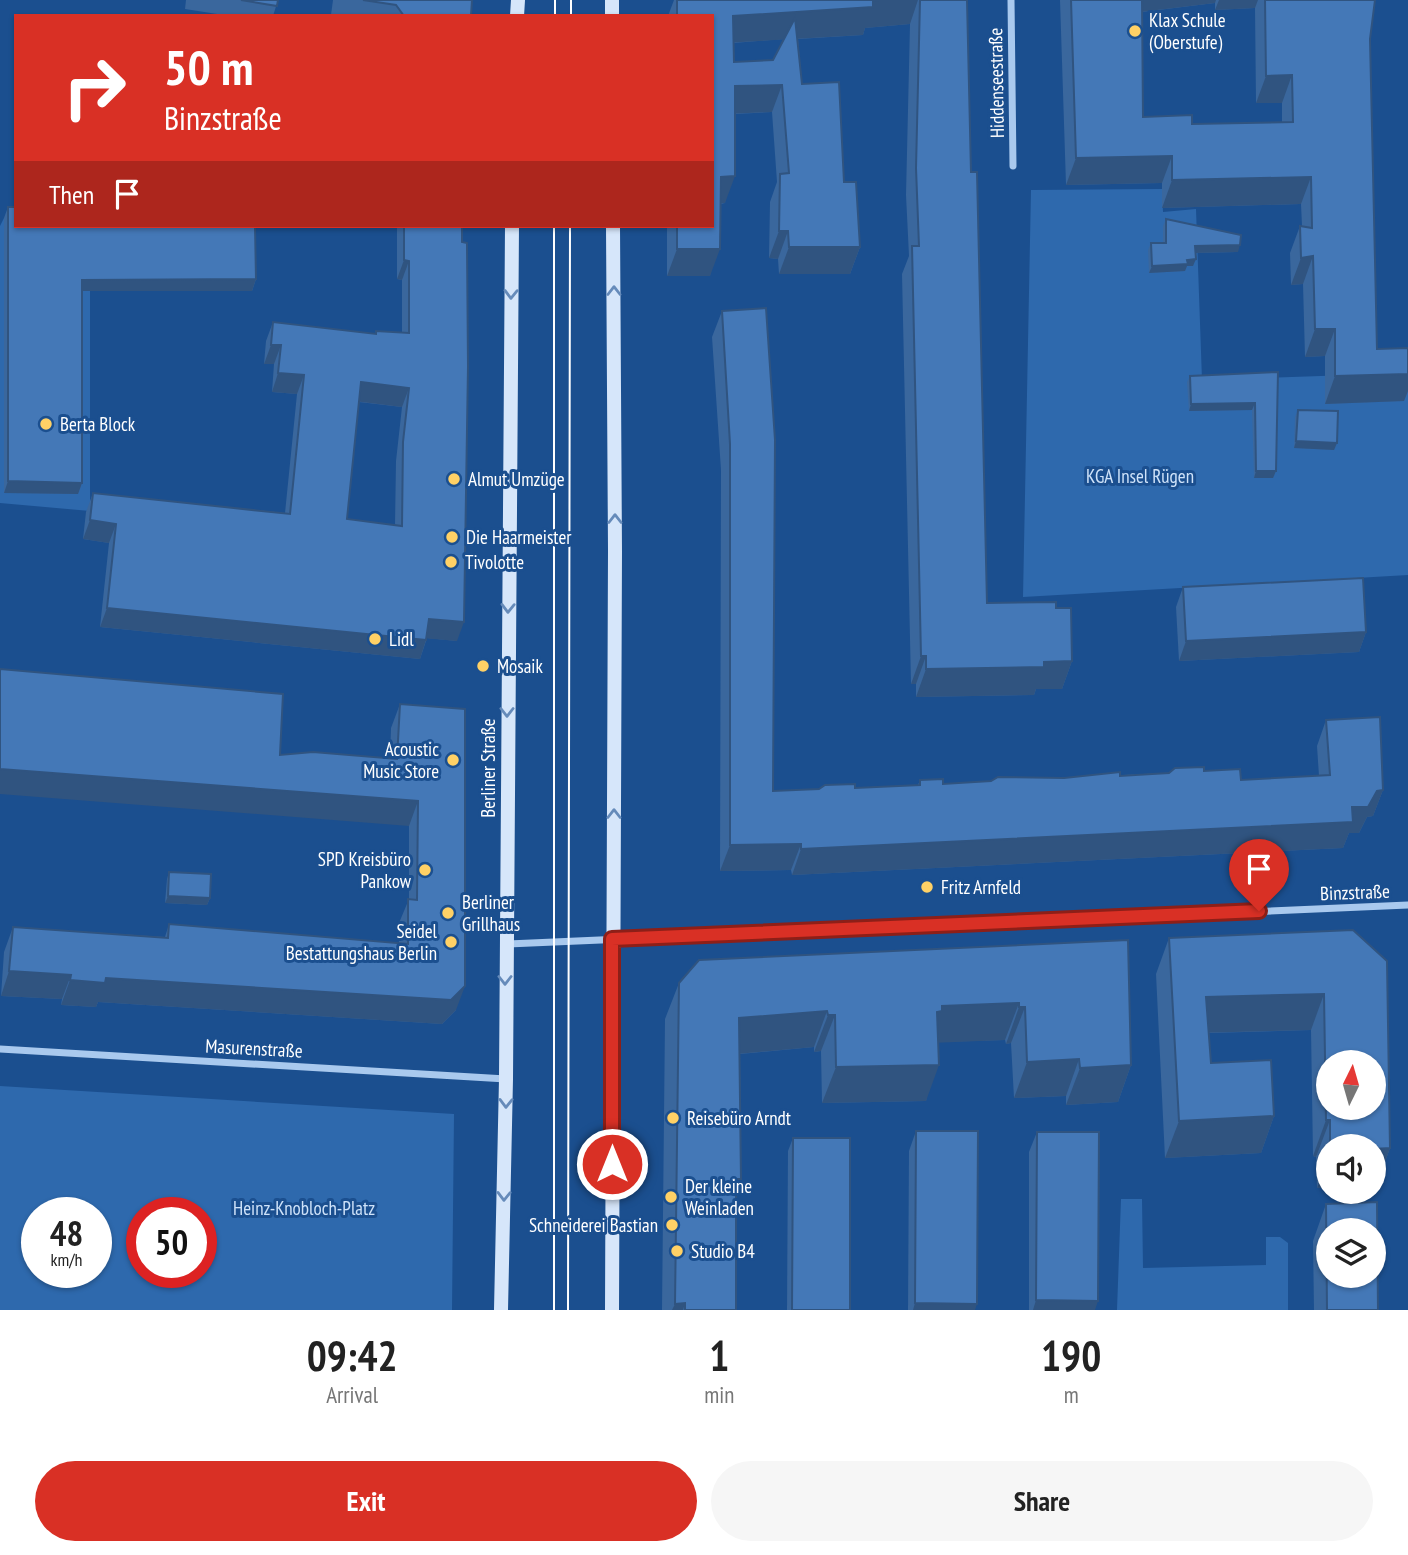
<!DOCTYPE html>
<html lang="en">
<head>
<meta charset="utf-8">
<style>
  :root { --surface:#fff; --page:#f6f6f6; --text:#222; --muted:#767676; --accent:#d93025 }
  body { margin:0; font-family:"PT Sans Narrow",sans-serif; background:var(--page); color:var(--text); height:100vh; display:flex; flex-direction:column; font-size:26px; white-space:nowrap }
  * { box-sizing:border-box; margin:0 }
  p { font-size:23px; color:var(--muted) }
  .icon { flex:none; width:38px; height:38px; fill:none; stroke:currentColor; stroke-width:2; stroke-linecap:round; stroke-linejoin:round }
  .map { position:relative; height:1310px; overflow:hidden }
  .side { display:flex; flex-direction:column; background:var(--surface); flex:1 }
  .side>* { flex:none }
  .guide { position:absolute; left:14px; top:14px; width:700px; height:214px; border-radius:0px; box-shadow:0 2px 5px #0004; background:#d93025; color:#fff; overflow:hidden }
  .needle { width:46px; rotate:5deg }
  .controls { position:absolute; left:1316px; top:1050px; display:grid; gap:14px }
  .controls a { display:grid; place-items:center; width:70px; height:70px; border-radius:50%; background:var(--surface); box-shadow:0 2px 5px #0004; font-size:35px }
  .speed { position:absolute; left:21px; top:1197px; display:flex; gap:14px; font-size:35px; font-weight:700; text-align:center }
  .speed>* { display:grid; place-content:center; width:91px; height:91px; border-radius:50%; background:var(--surface); box-shadow:0 2px 5px #0004; line-height:1 }
  .speed small { font-size:18px; font-weight:400 }
  .speed .limit { border:10px solid #d22; background:#fff; color:#111 }
  .pin { position:absolute; display:grid; place-items:center; width:60px; height:60px; color:#fff; margin:-72px -30px; border-radius:50% 50% 50% 0; rotate:-45deg; box-shadow:0 0 7px #0007 }
  .pin .icon { rotate:45deg }
  .me { position:absolute; width:77px; margin:-38px; rotate:0deg; stroke-linejoin:round; filter:drop-shadow(0 0 5px #0008) }
  .turn { display:flex; align-items:center; gap:24px; height:147px; padding:0 35px; font-size:32px }
  .turn .icon { width:91px; height:91px; stroke-width:2.5 }
  .turn b { display:block; font-size:49px; line-height:60px }
  .then { display:flex; align-items:center; height:66px; padding:0 35px; background:#0003; gap:14px; font-size:26px }
  .eta { display:flex; justify-content:space-evenly; align-items:center; height:119px; text-align:center }
  .eta b { font-size:42px; font-weight:700; line-height:49px }
  .action { display:flex; gap:14px; margin-top:auto; padding:14px 35px }
  .action a { flex:1; height:80px; border-radius:42px; background:var(--accent); color:#fff; font-size:28px; font-weight:700; line-height:80px; text-align:center }
  .action a+a { background:var(--page); color:var(--text) }
  .map>svg:first-child { display:block }
  .green { fill:#2e69ad; fill-rule:evenodd }
  .lines { fill:none; stroke-linecap:round; stroke-linejoin:round }
  .minor { stroke:#a9c9ee; stroke-width:7 }
  .secondary { stroke:#d6e6fa; stroke-width:14 }
  .tram { stroke:#fff; stroke-width:2 }
  .wall { fill:#3a679d; fill-rule:evenodd }
  .shaded-wall { fill:#305480 }
  .building { fill:#4478b7; stroke:#305480; stroke-width:2; fill-rule:evenodd }
  .oneway { stroke:#668bba }
  .route-casing { stroke:#8d1f18; stroke-width:18 }
  .route { stroke:#d93025; stroke-width:12 }
  .poi-dot { fill:#ffd166; stroke:#1b4f8f; stroke-width:2.5 }
  .labels { text-anchor:middle; dominant-baseline:central; stroke-width:6; stroke-linejoin:round; paint-order:stroke }
  .poi-label { font-size:19px; fill:#fff; stroke:#1b4f8f; text-anchor:start }
  .street-label { font-size:19px; fill:#fff; stroke:#1b4f8f }
  .park-label { font-size:19px; fill:#cfe3fa; stroke:#1b4f8f }
</style>
</head>
<body>
<div class="map">
<svg width="1408" height="1310" viewBox="0 0 1408 1310">
  <rect width="100%" height="100%" fill="#1b4f8f"/>
  <g class="green">
    <polygon points="1162,189 1163,212 1196,209 1202,380 1408,373 1408,575 1023,597 1031,190"/>
    <polygon points="4,218 16,226 90,226 90,511 0,503 0,226"/>
    <path d="M0 1086 454 1114 452 1310H0ZM37 1213H96V1272H37ZM142 1213H201V1272H142Z"/>
    <polygon points="1121,1199 1142,1199 1143,1268 1266,1265 1266,1237 1280,1237 1288,1243 1288,1310 1117,1310"/>
  </g>
  <g class="lines">
    <g class="minor">
      <polyline points="1011,0 1013,166"/>
      <polyline points="507,944 1408,905"/>
      <polyline points="0,1049 506,1079"/>
    </g>
    <g class="secondary">
      <polyline points="612,0 612,16"/>
      <polyline points="517,16 518,0"/>
      <polyline points="501,1310 506,1079 512,226"/>
      <polyline points="612,1310 615,551 613,226"/>
    </g>
    <g class="tram">
      <polyline points="555,16 555,0"/>
      <polyline points="571,16 571,0"/>
      <polyline points="554,226 554,1310"/>
      <polyline points="568,1310 570,226"/>
    </g>
  </g>
  <g class="wall">
    <polygon points="186,0 278,0 273,16 230,16 185,9"/>
    <polygon points="333,0 472,0 471,16 336,16 331,15"/>
    <path d="M674 0H967L971 172 987 603 1056 608 1072 661 1062 689H1036L1034 695 916 697V684H911L902 274 909 256 906 195 910 24 865 28 863 35 798 39 802 84 844 182 860 247 850 274H779L778 259 769 258 770 202 777 182 772 112 735 114 725 203 721 204 710 276H667V226H712V16H668ZM784 39 773 60 734 62 733 43Z"/>
    <path d="M1060 0H1375L1370 39 1377 349 1408 348V391L1404 401 1325 404V356L1305 357 1303 284 1291 285 1290 253 1300 226H1302L1301 204 1162 208V183L1066 185ZM1215 3V10L1255 8 1256 103H1282V122L1192 124 1143 117 1142 12Z"/>
    <polygon points="8,207 256,279 252,291 82,291 82,483 78,494 4,493 4,218"/>
    <polygon points="1166,219 1238,252 1195,253 1193,266 1187,266 1185,271 1149,273 1148,250 1151,243 1163,243 1163,226"/>
    <path d="M397 226H462L457 641 427 638 420 659 100 627 109 543 83 539 86 512 93 493 285 513 297 394 272 392 274 364H264L266 341 273 322 375 334 376 331 402 333V280L397 279ZM359 402 402 407 396 461 395 525 347 519Z"/>
    <polygon points="722,311 773,791 918,785 920,780 943,784 1204,771 1241,780 1319,776 1317,746 1326,720 1383,790 1373,816 1367,817 1359,833 1349,833 1343,848 792,875 791,870 720,871 721,470 712,337"/>
    <polygon points="1278,372 1276,471 1273,478 1254,478 1252,410 1189,411 1187,382 1190,376"/>
    <polygon points="1298,410 1337,443 1334,450 1294,448 1295,417"/>
    <polygon points="1183,587 1366,632 1359,652 1179,661 1176,607"/>
    <polygon points="400,704 456,1010 442,1024 98,1002 96,1007 61,1005 62,999 1,996 4,952 13,927 165,937 169,924 399,943 399,923 409,899 409,826 280,755 390,758 391,728"/>
    <polygon points="169,872 210,898 207,905 165,903 167,879"/>
    <path d="M1353 930 1387 961 1390 1148 1377 1184 1374 1185V1146H1328V1187L1317 1188 1316 1157 1313 1156 1311 1030 1209 1033 1211 1063 1271 1060 1274 1116 1261 1153 1165 1158 1156 974 1169 938ZM1328 1062H1374V1108H1328Z"/>
    <polygon points="1128,940 1131,1065 1118,1102 1066,1105 1066,1096 1014,1098 1011,1043 1006,1044 1005,1040 938,1042 926,1101 822,1103 821,1051 814,1052 814,1047 740,1054 741,1179 736,1190 736,1310 662,1310 665,1019 679,983"/>
    <polygon points="916,1131 975,1310 908,1310 909,1151"/>
    <polygon points="1037,1132 1095,1310 1029,1310 1029,1152"/>
    <polygon points="793,1138 850,1310 787,1310 788,1151"/>
    <polygon points="1326,1204 1378,1310 1314,1310 1313,1241"/>
  </g>
  <g class="shaded-wall">
    <polygon points="879,0 918,0 910,24 865,28 863,35 723,43 733,16"/>
    <polygon points="1136,0 1216,0 1215,3 1132,13"/>
    <polygon points="1219,0 1258,0 1255,8 1215,10"/>
    <polygon points="1292,75 1282,103 1256,103 1266,76"/>
    <polygon points="782,85 772,112 725,114 735,86"/>
    <polygon points="1172,156 1162,183 1066,185 1076,158"/>
    <polygon points="735,176 725,203 712,204 721,177"/>
    <polygon points="1311,177 1301,204 1162,208 1172,180"/>
    <polygon points="779,231 788,231 778,259 769,258"/>
    <polygon points="1240,245 1238,252 1193,253 1195,246"/>
    <polygon points="789,247 860,247 850,274 779,274"/>
    <polygon points="677,249 720,249 710,276 667,276"/>
    <polygon points="1313,256 1303,284 1291,285 1301,258"/>
    <polygon points="1196,259 1193,266 1187,266 1185,271 1149,273 1152,266"/>
    <polygon points="404,260 409,261 402,280 397,279"/>
    <polygon points="256,279 252,291 78,291 82,280"/>
    <polygon points="1315,329 1335,329 1325,356 1305,357"/>
    <polygon points="271,345 281,345 274,364 264,364"/>
    <polygon points="278,373 304,375 297,394 272,392"/>
    <polygon points="1408,374 1408,391 1404,401 1325,404 1335,376"/>
    <polygon points="361,382 409,388 402,407 354,401"/>
    <polygon points="1255,403 1252,410 1189,411 1191,404"/>
    <polygon points="1296,441 1337,443 1334,450 1294,448"/>
    <polygon points="1256,471 1276,471 1273,478 1254,478"/>
    <polygon points="8,481 82,483 78,494 4,493"/>
    <polygon points="90,520 116,524 109,543 83,539"/>
    <polygon points="107,608 426,640 420,659 100,627"/>
    <polygon points="429,619 464,622 457,641 422,638"/>
    <polygon points="1366,632 1359,652 1179,661 1186,641"/>
    <polygon points="921,656 926,656 916,684 911,684"/>
    <polygon points="1072,661 1062,689 1036,689 1034,695 916,697 926,669 1044,662"/>
    <polygon points="0,769 418,801 409,826 0,794"/>
    <polygon points="1383,790 1373,816 1367,817 1359,833 1349,833 1343,848 792,875 801,849 1352,807 1377,791"/>
    <polygon points="801,844 791,870 720,871 730,845"/>
    <polygon points="168,896 210,898 207,905 165,903"/>
    <polygon points="9,971 71,975 62,999 1,996"/>
    <polygon points="106,978 465,986 456,1010 442,1024 98,1002 96,1007 61,1005 70,980"/>
    <polygon points="1324,994 1311,1030 1193,1033 1206,997"/>
    <polygon points="1019,1003 1005,1040 931,1043 937,1012 942,1006"/>
    <polygon points="1019,1007 1025,1007 1011,1043 1006,1044"/>
    <polygon points="827,1011 814,1047 726,1055 739,1018"/>
    <polygon points="828,1015 835,1015 821,1051 814,1052"/>
    <polygon points="1079,1059 1066,1096 1014,1098 1027,1062"/>
    <polygon points="939,1065 926,1101 822,1103 836,1067"/>
    <polygon points="1131,1065 1118,1102 1066,1105 1080,1068"/>
    <polygon points="1274,1116 1261,1153 1165,1158 1179,1121"/>
    <polygon points="1326,1120 1330,1120 1316,1157 1313,1156"/>
    <polygon points="1390,1148 1377,1184 1374,1185 1374,1149"/>
    <polygon points="1328,1157 1328,1187 1317,1188"/>
    <polygon points="736,1179 741,1179 727,1215"/>
    <polygon points="1036,1300 1098,1301 1095,1310 1033,1310"/>
    <polygon points="685,1303 683,1310 672,1310 675,1304"/>
    <polygon points="915,1303 977,1304 975,1310 913,1310"/>
  </g>
  <g class="building">
    <polygon points="241,0 278,0 277,6"/>
    <polygon points="363,0 472,0 471,16 404,16 396,5"/>
    <polygon points="677,0 879,0 873,1 873,7 733,16 734,62 773,60 795,18 802,84 839,82 844,182 856,182 860,247 789,247 788,231 779,231 780,174 789,173 782,85 735,86 735,176 721,177 720,249 677,249 677,226 712,226 712,16 677,16"/>
    <polygon points="920,0 967,0 971,172 977,172 987,603 1056,602 1056,608 1071,608 1072,661 1044,662 1044,667 926,669 926,656 921,656 912,246 919,246 916,168"/>
    <polygon points="1071,0 1142,0 1143,117 1192,115 1192,124 1293,122 1292,75 1266,76 1265,0 1375,0 1370,39 1377,349 1408,348 1408,374 1335,376 1335,329 1315,329 1313,256 1301,258 1300,226 1312,228 1311,177 1172,180 1172,156 1076,158"/>
    <polygon points="8,207 16,207 16,226 255,226 256,279 82,280 82,483 8,481"/>
    <polygon points="1166,219 1241,235 1240,245 1195,246 1196,259 1187,260 1188,264 1152,266 1151,243 1166,243"/>
    <path d="M404 226H462V242L467 243 468 366 464 622 429 619 426 640 107 608 116 524 90 520 93 493 290 514 304 375 278 373 281 345H271L273 322 376 334V331L409 333V261L404 260ZM361 382 409 388 403 442 402 526 347 519Z"/>
    <polygon points="766,308 775,440 773,791 819,789 825,785 855,784 855,788 920,785 920,780 943,779 943,784 991,781 998,777 1064,778 1120,772 1120,776 1152,774 1169,773 1175,768 1204,767 1204,771 1240,769 1241,780 1330,775 1326,720 1380,717 1383,790 1377,791 1368,807 1352,807 1353,822 801,849 801,844 730,845 730,444 722,311"/>
    <polygon points="1278,372 1276,471 1256,471 1255,403 1191,404 1190,376"/>
    <polygon points="1298,410 1338,411 1337,443 1296,441"/>
    <polygon points="1363,578 1366,632 1186,641 1183,587"/>
    <polygon points="0,669 283,694 280,755 313,752 397,759 400,704 465,709 465,986 451,1000 106,978 105,983 70,980 71,975 9,971 13,927 168,938 169,924 408,944 408,899 417,900 418,801 0,769"/>
    <polygon points="169,872 211,874 210,898 168,896"/>
    <path d="M1353 930 1387 961 1390 1148 1374 1149V1146H1330V1120H1326L1324 994 1206 997 1211 1063 1271 1060 1274 1116 1179 1121 1169 938ZM1328 1062H1374V1108H1328Z"/>
    <polygon points="1128,940 1131,1065 1080,1068 1079,1059 1027,1062 1025,1007 1019,1007 1019,1003 942,1006 942,1011 937,1012 939,1065 836,1067 835,1015 828,1015 827,1011 739,1018 741,1179 736,1179 736,1310 685,1310 685,1303 675,1304 679,983 699,960"/>
    <polygon points="916,1131 978,1131 977,1304 915,1303"/>
    <polygon points="1037,1132 1099,1132 1098,1301 1036,1300"/>
    <polygon points="793,1138 850,1138 850,1310 792,1310"/>
    <path d="M1377 1202 1378 1310H1327L1326 1204ZM1328 1230H1374V1276H1328Z"/>
  </g>
  <defs><path id="oneway-chevron" d="M-2-3.5L2.5 0L-2 3.5" fill="none" stroke-width="1.6" stroke-linecap="round" stroke-linejoin="round" transform="scale(1.75)"/></defs>
  <g class="oneway">
    <use href="#oneway-chevron" transform="translate(614 291) rotate(-90)"/>
    <use href="#oneway-chevron" transform="translate(511 294) rotate(91)"/>
    <use href="#oneway-chevron" transform="translate(615 519) rotate(-90)"/>
    <use href="#oneway-chevron" transform="translate(508 608) rotate(91)"/>
    <use href="#oneway-chevron" transform="translate(507 712) rotate(90)"/>
    <use href="#oneway-chevron" transform="translate(614 814) rotate(-90)"/>
    <use href="#oneway-chevron" transform="translate(505 980) rotate(90)"/>
    <use href="#oneway-chevron" transform="translate(506 1103) rotate(91)"/>
    <use href="#oneway-chevron" transform="translate(504 1196) rotate(91)"/>
  </g>
  <g class="lines">
    <g class="route-casing">
      <polyline id="route" points="612,1164 612,939 1259,911"/>
    </g>
    <use href="#route" class="route"/>
  </g>
  <g class="poi-dot">
    <circle cx="1135" cy="31" r="7"/>
    <circle cx="46" cy="424" r="7"/>
    <circle cx="454" cy="479" r="7"/>
    <circle cx="452" cy="537" r="7"/>
    <circle cx="451" cy="562" r="7"/>
    <circle cx="375" cy="639" r="7"/>
    <circle cx="483" cy="666" r="7"/>
    <circle cx="453" cy="760" r="7"/>
    <circle cx="425" cy="870" r="7"/>
    <circle cx="927" cy="887" r="7"/>
    <circle cx="448" cy="913" r="7"/>
    <circle cx="451" cy="942" r="7"/>
    <circle cx="673" cy="1118" r="7"/>
    <circle cx="671" cy="1197" r="7"/>
    <circle cx="672" cy="1225" r="7"/>
    <circle cx="677" cy="1251" r="7"/>
  </g>
  <g class="labels">
    <g class="poi-label">
      <text x="1149" y="20">Klax Schule<tspan x="1149" dy="22">(Oberstufe)</tspan></text>
      <text x="60" y="424">Berta Block</text>
      <text x="468" y="479">Almut Umzüge</text>
      <text x="466" y="537">Die Haarmeister</text>
      <text x="465" y="562">Tivolotte</text>
      <text x="389" y="639">Lidl</text>
      <text x="497" y="666">Mosaik</text>
      <text x="439" y="749" text-anchor="end">Acoustic<tspan x="439" dy="22">Music Store</tspan></text>
      <text x="411" y="859" text-anchor="end">SPD Kreisbüro<tspan x="411" dy="22">Pankow</tspan></text>
      <text x="941" y="887">Fritz Arnfeld</text>
      <text x="462" y="902">Berliner<tspan x="462" dy="22">Grillhaus</tspan></text>
      <text x="437" y="931" text-anchor="end">Seidel<tspan x="437" dy="22">Bestattungshaus Berlin</tspan></text>
      <text x="687" y="1118">Reisebüro Arndt</text>
      <text x="685" y="1186">Der kleine<tspan x="685" dy="22">Weinladen</tspan></text>
      <text x="658" y="1225" text-anchor="end">Schneiderei Bastian</text>
      <text x="691" y="1251">Studio B4</text>
    </g>
    <g class="street-label">
      <text transform="translate(996 83) rotate(-91)">Hiddenseestraße</text>
      <text transform="translate(488 768) rotate(-90)">Berliner Straße</text>
      <text transform="translate(1355 892) rotate(-2)">Binzstraße</text>
      <text transform="translate(254 1048) rotate(3)">Masurenstraße</text>
    </g>
    <g class="park-label">
      <text x="1140" y="476">KGA Insel Rügen</text>
      <text x="304" y="1208">Heinz-Knobloch-Platz</text>
    </g>
  </g>
</svg>
<div class="controls">
<a><svg class="needle" viewBox="-14 -14 28 28"><path d="M0-13l5 13h-10z" fill="#e53935"/><path d="M0 13l5-13h-10z" fill="#767676"/></svg></a>
<a><svg class="icon" aria-label="sound" viewBox="0 0 24 24"><path d="M4 9h4l5-4v14l-5-4H4zM17 9q2 3 0 6"/></svg></a>
<a><svg class="icon" aria-label="layers" viewBox="0 0 24 24"><path d="M12 4l9 5-9 5-9-5zM3 14l9 5 9-5"/></svg></a>
</div>
<div class="speed"><div>48<small>km/h</small></div><div class="limit">50</div></div>
<div class="pin" style="left:1259px;top:911px;background:#d93025"><svg class="icon" aria-label="arrive" viewBox="0 0 24 24"><path d="M6 21V4h12l-3 4 3 4H6"/></svg></div>
<svg class="me" style="left:612px;top:1164px" viewBox="-20 -20 40 40"><circle r="17" fill="#d93025" stroke="#fff" stroke-width="3"/><path d="M0-11L8 9 0 5-8 9z" fill="#fff"/></svg>
<div class="guide">
<div class="turn"><svg class="icon" aria-label="right" viewBox="0 0 24 24"><path d="M7 20v-9h11M14 6l5 5-5 5"/></svg><div><b>50 m</b>Binzstraße</div></div>
<div class="then">Then<svg class="icon" aria-label="arrive" viewBox="0 0 24 24"><path d="M6 21V4h12l-3 4 3 4H6"/></svg></div>
</div>
</div>
<section class="side">
<div class="eta">
<div><b>09:42</b><p>Arrival</p></div>
<div><b>1</b><p>min</p></div>
<div><b>190</b><p>m</p></div>
</div>
<div class="action"><a>Exit</a><a>Share</a></div>
</section>
</body>
</html>
